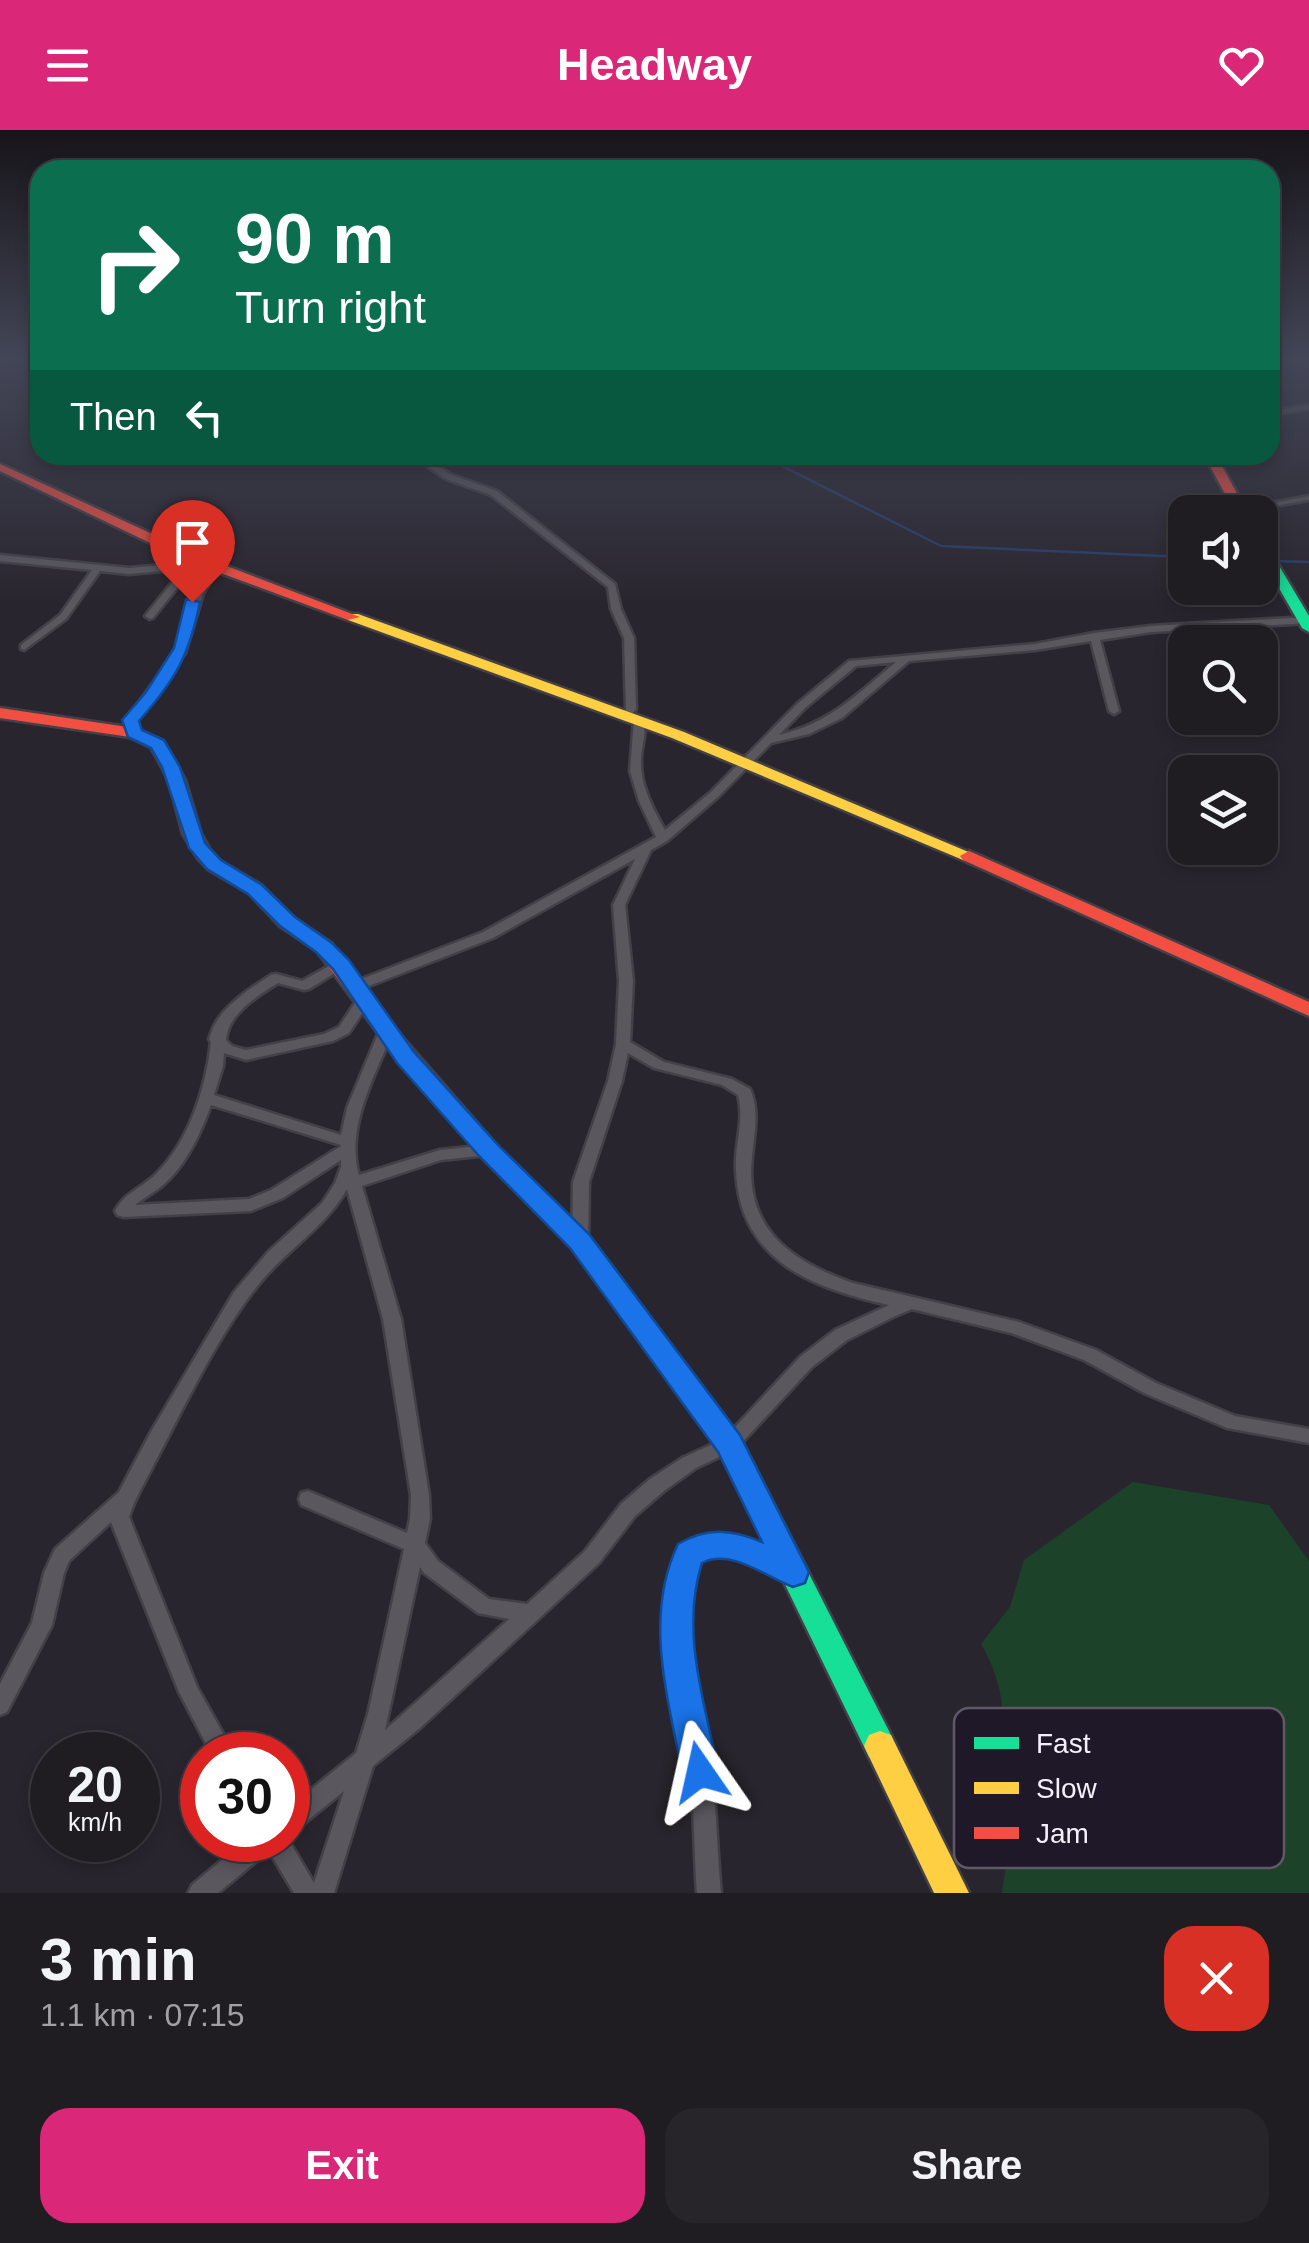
<!DOCTYPE html>
<html lang="en">
<head>
<meta charset="utf-8">
<style>
  :root { --surface:#1f1c22; --page:#27252a; --text:#f1f3f6; --muted:#a1a1a5; --line:#3c3a40; --accent:#db2777 }
  body { margin:0; font-family:Arial,sans-serif; background:var(--page); color:var(--text); height:100vh; display:flex; flex-direction:column; font-size:38px; white-space:nowrap }
  * { box-sizing:border-box; margin:0 }
  p { font-size:32px; color:var(--muted) }
  .icon { flex:none; width:55px; height:55px; fill:none; stroke:currentColor; stroke-width:2; stroke-linecap:round; stroke-linejoin:round }
  .map { position:relative; height:1763px; overflow:hidden }
  .sheet { display:flex; flex-direction:column; background:var(--surface); flex:1 }
  .sheet>* { flex:none }
  .top-card { position:absolute; left:30px; top:30px; width:1250px; height:305px; border-radius:30px; box-shadow:0 5px 15px #0003,0 0 0 2px var(--line); background:#0b6e4f; color:#fff; overflow:hidden }
  .tools { position:absolute; left:1168px; top:365px; display:grid; gap:20px }
  .tools a { display:grid; place-items:center; width:110px; height:110px; border-radius:20px; background:var(--surface); box-shadow:0 5px 15px #0003,0 0 0 2px var(--line); font-size:50px }
  .speed { position:absolute; left:30px; top:1602px; display:flex; gap:20px; font-size:50px; font-weight:700; text-align:center }
  .speed>* { display:grid; place-content:center; width:130px; height:130px; border-radius:50%; background:var(--surface); box-shadow:0 5px 15px #0003,0 0 0 2px var(--line); line-height:1 }
  .speed small { font-size:25px; font-weight:400 }
  .speed .limit { border:15px solid #d22; background:#fff; color:#111 }
  .pin { position:absolute; display:grid; place-items:center; width:85px; height:85px; color:#fff; margin:-102px -42px; border-radius:50% 50% 50% 0; rotate:-45deg; box-shadow:0 0 10px #0007 }
  .pin .icon { rotate:45deg }
  .me { position:absolute; width:110px; margin:-55px; rotate:349deg; stroke-linejoin:round; filter:drop-shadow(0 0 8px #0008) }
  .turn { display:flex; align-items:center; gap:35px; height:210px; padding:0 40px; font-size:45px }
  .turn .icon { width:130px; height:130px; stroke-width:2.5 }
  .turn b { display:block; font-size:70px; line-height:85px }
  .then { display:flex; align-items:center; height:95px; padding:0 40px; background:#0003; gap:20px; font-size:38px }
  .round { display:grid; place-items:center; flex:none; width:105px; height:105px; border-radius:30px; background:var(--page) }
  .headline { display:flex; align-items:center; justify-content:space-between; height:170px; padding:0 40px }
  h1 { font-size:60px; font-weight:800; line-height:75px }
  .action { display:flex; gap:20px; margin-top:auto; padding:20px 40px }
  .action a { flex:1; height:115px; border-radius:30px; background:var(--accent); color:#fff; font-size:40px; font-weight:800; line-height:115px; text-align:center }
  .action a+a { background:var(--page); color:var(--text) }
  header { display:flex; justify-content:space-between; align-items:center; height:130px; padding:0 40px; background:var(--accent); color:#fff; font-size:45px; font-weight:800 }
  .map>svg:first-child { display:block }
  .green { fill:#1d422a }
  .lines { fill:none; stroke-linecap:round; stroke-linejoin:round }
  .stream { stroke:#283d6c; stroke-width:2.5 }
  .street-casing { stroke:#434047; stroke-width:5 }
  .fast-casing { stroke:#434047; stroke-width:5 }
  .slow-casing { stroke:#434047; stroke-width:5 }
  .jam-casing { stroke:#434047; stroke-width:5 }
  .street { fill:#5a575e; fill-rule:evenodd }
  .fast { fill:#16e098; fill-rule:evenodd }
  .slow { fill:#ffcf43; fill-rule:evenodd }
  .jam { fill:#f24e42; fill-rule:evenodd }
  .route { fill:#1a73e8; stroke:#114b97; stroke-width:2.5 }
  .key { fill:#1f1828; stroke:#5f5867; stroke-width:2.5 }
  .key-label { font-size:28px; fill:#f3effb }
</style>
</head>
<body>
<header><svg class="icon" aria-label="menu" viewBox="0 0 24 24"><path d="M4 6h16M4 12h16M4 18h16"/></svg>Headway<svg class="icon" aria-label="heart" viewBox="0 0 24 24"><path d="M12 20l-8-8c-3-5 5-10 8-4 3-6 11-1 8 4z"/></svg></header>
<div class="map">
<svg width="1309" height="1763" viewBox="0 0 1309 1763">
  <rect width="100%" height="100%" fill="#29252e"/>
  <path class="green" d="M1133 1352 1269 1375 1309 1431V1763H1002L1007 1727 1035 1709 1033 1680 996 1660C1004 1602 1011 1566 981 1514L1010 1477 1024 1430Z"/>
  <g class="lines">
    <g class="stream">
      <polyline points="760,325 941,416 1185,427"/>
      <polyline points="1275,431 1309,432"/>
    </g>
    <g class="street-casing">
      <g id="street">
        <polygon points="1309,275 1309,279 1270,285 1270,281"/>
        <polygon points="410,325 419,325 452,345 497,361 615,454 621,479 634,508 636,579 629,588 621,588 620,586 626,579 624,508 611,479 608,457 491,365 446,349"/>
        <polygon points="1309,366 1309,370 1239,382 1235,380"/>
        <polygon points="0,425 129,438 210,431 220,436 203,464 185,523 136,590 139,603 138,605 130,605 126,590 175,523 193,464 210,437 193,438 153,488 150,489 145,486 183,439 129,444 100,441 66,489 24,520 21,519 21,515 60,485 92,440 0,431"/>
        <path d="M1309 487V493L1151 502 1100 510 1119 581 1114 584 1109 581 1091 511 1035 520 909 531 842 588 809 604 771 613 719 666 667 711 651 720 625 775 633 851 630 912 664 932 732 949 750 959C760 981 754 1004 752 1027 744 1099 792 1132 853 1153L1019 1192 1096 1220 1156 1253 1235 1286 1309 1299V1313L1227 1298 1144 1263 1084 1230 1011 1203 912 1179 893 1187 847 1210 812 1237 736 1319 696 1338 664 1361 635 1386 599 1433 420 1598 373 1636 334 1763H294L269 1721 218 1763H188L192 1755 246 1710 288 1709 314 1753 344 1661 296 1700 288 1703V1678L356 1623 368 1584 404 1419 301 1375 299 1369 301 1363 308 1361 407 1403 410 1389 411 1365 383 1189 347 1059C327 1095 291 1117 264 1148 221 1198 186 1274 155 1332 146 1351 135 1367 129 1387L197 1557 235 1625H212L179 1562 111 1392 69 1431 64 1443 52 1495 7 1582 0 1585V1554L32 1493 44 1443 55 1419 119 1362 152 1300 234 1162 269 1121 322 1073 335 1053 341 1037V1030L283 1068 251 1081 123 1087 117 1085 115 1081C125 1062 142 1058 156 1044 189 1011 206 958 211 912L209 909C211 904 212 899 215 894 226 874 252 857 271 845L276 844 302 851 336 832H346L348 835 309 859 304 860 278 853C257 866 228 884 226 910L232 916 246 920 324 904 339 897 360 865H370L372 868 349 903 333 911 246 930 224 923 223 936 214 965 341 1005 347 978 380 899 387 895 394 899C376 944 345 996 359 1045L440 1020 488 1015 493 1016 496 1020 493 1024 488 1025 441 1030 362 1056 401 1189 429 1365 430 1389 425 1413 438 1431 489 1469 527 1474 585 1421 621 1374 650 1349 682 1328 724 1309 800 1227 835 1200 889 1175C812 1158 740 1131 736 1041 734 1015 745 991 738 965L722 955 654 938 628 923 622 951 589 1052 588 1111 586 1115H574L572 1111 573 1052 608 951 616 914 619 851 613 775 635 729 493 808 361 859H351L349 856 351 853 483 802 656 707 639 671 630 641 634 589H642C648 604 641 614 641 630 640 655 653 679 665 700L711 662 797 574 849 531 1035 514 1094 503 1151 496ZM896 532C856 565 830 593 779 605L805 578 856 536ZM211 975 341 1015V1016L271 1060 249 1069 135 1075C144 1068 153 1063 162 1056 185 1037 201 1003 211 975ZM420 1437 424 1443 478 1483 509 1489 385 1600Z"/>
        <path d="M715 1407C737 1408 786 1421 798 1440L795 1446 788 1449C758 1437 731 1416 697 1429 677 1508 701 1569 712 1646 717 1685 717 1724 721 1763H697C694 1724 695 1685 690 1647 681 1572 650 1491 682 1418Z"/>
      </g>
    </g>
    <g class="fast-casing">
      <g id="fast">
        <polygon points="1260,410 1266,414 1309,486 1309,502 1302,498 1260,425"/>
        <polygon points="388,897 395,899 496,1015 588,1105 739,1306 891,1605 896,1616 891,1627 880,1631 869,1627 720,1321 572,1117 480,1025 381,907 378,903"/>
      </g>
    </g>
    <g class="slow-casing">
      <g id="slow">
        <polygon points="348,484 358,484 684,602 978,726 969,731 963,730 672,608 348,490"/>
        <polygon points="880,1601 891,1605 969,1763 934,1763 864,1616 869,1605"/>
      </g>
    </g>
    <g class="jam-casing">
      <g id="jam">
        <polygon points="1204,325 1216,325 1247,382 1235,382"/>
        <polygon points="0,334 198,425 360,487 348,490 188,431 0,341"/>
        <polygon points="0,578 134,598 163,611 185,650 201,704 210,720 220,731 261,755 294,788 331,813 395,899 398,903 395,907 381,907 317,821 280,796 249,763 208,739 197,727 183,704 169,650 151,617 130,607 0,588"/>
        <polygon points="969,721 1309,872 1309,886 963,730 960,726"/>
      </g>
    </g>
    <use href="#street" class="street"/>
    <use href="#fast" class="fast"/>
    <use href="#slow" class="slow"/>
    <use href="#jam" class="jam"/>
  </g>
  <linearGradient id="sky" x2="0" y2="1"><stop stop-color="#171419"/><stop offset="0.48" stop-color="#434657"/><stop offset="1" stop-color="#434657" stop-opacity="0"/></linearGradient>
  <rect width="1309" height="476" fill="url(#sky)"/>
  <path class="route" d="M186 469 200 472C189 526 176 549 139 591L142 600 164 610 180 637 205 713 221 730 262 755 295 787 332 813 349 830 414 922 497 1014 589 1104 740 1305 809 1442 805 1453 793 1457C766 1447 731 1418 702 1433 680 1501 705 1575 719 1642L713 1655 700 1660 688 1655 682 1642C668 1567 643 1487 678 1414 707 1397 731 1399 762 1412L718 1322 570 1118 479 1026 397 933 333 839 316 822 280 796 248 764 207 739 189 718 162 637 151 618 128 607 122 590 146 562 174 518Z"/>
  <rect x="954" y="1578" width="330" height="160" rx="15" class="key"/>
  <rect x="974" y="1607" width="45" height="12" fill="#16e098"/>
  <rect x="974" y="1652" width="45" height="12" fill="#ffcf43"/>
  <rect x="974" y="1697" width="45" height="12" fill="#f24e42"/>
  <g class="key-label">
    <text x="1036" y="1623">Fast</text>
    <text x="1036" y="1668">Slow</text>
    <text x="1036" y="1713">Jam</text>
  </g>
</svg>
<div class="tools">
<a><svg class="icon" aria-label="sound" viewBox="0 0 24 24"><path d="M4 9h4l5-4v14l-5-4H4zM17 9q2 3 0 6"/></svg></a>
<a><svg class="icon" aria-label="search" viewBox="0 0 24 24"><circle cx="10" cy="10" r="6"/><path d="M15 15l6 6"/></svg></a>
<a><svg class="icon" aria-label="layers" viewBox="0 0 24 24"><path d="M12 4l9 5-9 5-9-5zM3 14l9 5 9-5"/></svg></a>
</div>
<div class="speed"><div>20<small>km/h</small></div><div class="limit">30</div></div>
<div class="pin" style="left:192px;top:472px;background:#d93025"><svg class="icon" aria-label="arrive" viewBox="0 0 24 24"><path d="M6 21V4h12l-3 4 3 4H6"/></svg></div>
<svg class="me" style="left:700px;top:1642px" viewBox="-20 -20 40 40"><path d="M0-17L14 15 0 8-14 15z" fill="#1a73e8" stroke="#fff" stroke-width="4"/></svg>
<div class="top-card">
<div class="turn"><svg class="icon" aria-label="right" viewBox="0 0 24 24"><path d="M7 20v-9h11M14 6l5 5-5 5"/></svg><div><b>90 m</b>Turn right</div></div>
<div class="then">Then<svg class="icon" aria-label="left" viewBox="0 0 24 24"><path d="M17 20v-9H6M10 6l-5 5 5 5"/></svg></div>
</div>
</div>
<section class="sheet">
<div class="headline"><div><h1>3 min</h1><p>1.1 km · 07:15</p></div><a class="round" style="background:#d93025;color:#fff"><svg class="icon" aria-label="close" viewBox="0 0 24 24"><path d="M6 6l12 12M18 6L6 18"/></svg></a></div>
<div class="action"><a>Exit</a><a>Share</a></div>
</section>
</body>
</html>
